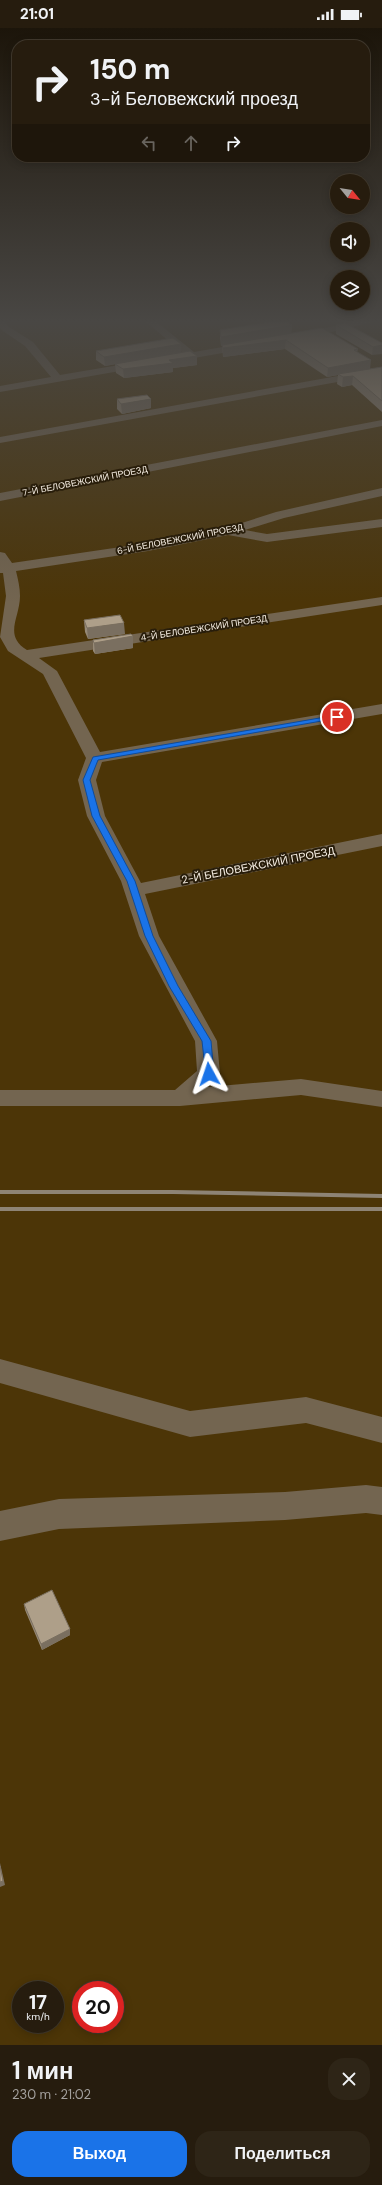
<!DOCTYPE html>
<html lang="ru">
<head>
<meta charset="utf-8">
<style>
  :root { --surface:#261c0e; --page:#2e2517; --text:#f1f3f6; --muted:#a4a19e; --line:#423a2e; --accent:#1a73e8 }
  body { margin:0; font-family:"DM Sans",sans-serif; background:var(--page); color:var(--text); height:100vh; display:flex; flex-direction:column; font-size:15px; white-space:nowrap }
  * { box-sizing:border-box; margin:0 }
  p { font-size:13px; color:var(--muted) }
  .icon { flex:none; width:22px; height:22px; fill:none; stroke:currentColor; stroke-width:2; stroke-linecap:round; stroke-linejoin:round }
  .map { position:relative; height:2017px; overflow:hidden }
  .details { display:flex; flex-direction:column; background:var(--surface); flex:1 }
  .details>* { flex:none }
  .guide { position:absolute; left:12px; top:12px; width:358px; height:122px; border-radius:16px; box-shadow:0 2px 10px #0003,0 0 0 1px var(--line); background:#261c0e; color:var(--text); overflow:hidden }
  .needle { width:26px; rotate:120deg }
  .tools { position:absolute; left:330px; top:146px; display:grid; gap:8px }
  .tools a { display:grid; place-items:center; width:40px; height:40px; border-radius:50%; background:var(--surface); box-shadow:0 2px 10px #0003,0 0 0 1px var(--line); font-size:20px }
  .speed { position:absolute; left:12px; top:1953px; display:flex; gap:8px; font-size:20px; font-weight:700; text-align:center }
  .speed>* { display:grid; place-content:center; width:52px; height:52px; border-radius:50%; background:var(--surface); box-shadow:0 2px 10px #0003,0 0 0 1px var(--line); line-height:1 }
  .speed small { font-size:10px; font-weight:400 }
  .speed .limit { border:6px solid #d22; background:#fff; color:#111 }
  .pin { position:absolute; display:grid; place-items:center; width:34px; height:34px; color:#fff; margin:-17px; border:2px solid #fff; border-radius:50%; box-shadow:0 1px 4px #0007 }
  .me { position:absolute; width:44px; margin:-22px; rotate:355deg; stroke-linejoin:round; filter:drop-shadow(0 0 3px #0008) }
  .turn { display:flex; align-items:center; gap:14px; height:84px; padding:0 12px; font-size:18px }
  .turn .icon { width:52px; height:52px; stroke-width:2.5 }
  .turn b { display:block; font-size:28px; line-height:34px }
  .lanes { display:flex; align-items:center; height:38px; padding:0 12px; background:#0003; justify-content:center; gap:20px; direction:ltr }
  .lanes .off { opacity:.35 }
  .round { display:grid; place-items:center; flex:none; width:42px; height:42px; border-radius:16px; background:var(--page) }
  .headline { display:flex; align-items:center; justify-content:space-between; height:68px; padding:0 12px }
  h1 { font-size:24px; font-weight:700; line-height:30px }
  .cta { display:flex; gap:8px; margin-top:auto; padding:8px 12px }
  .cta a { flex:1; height:46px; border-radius:16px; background:var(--accent); color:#fff; font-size:16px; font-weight:700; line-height:46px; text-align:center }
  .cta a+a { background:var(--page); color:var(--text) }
  .status { display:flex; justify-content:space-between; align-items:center; height:28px; padding:0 20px; background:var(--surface); direction:ltr }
  .status svg { height:11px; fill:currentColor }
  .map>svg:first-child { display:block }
  .green { fill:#4c3507; fill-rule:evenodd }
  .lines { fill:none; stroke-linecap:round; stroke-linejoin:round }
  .minor { fill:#736550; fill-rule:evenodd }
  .rail { stroke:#8e8475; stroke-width:4 }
  .wall { fill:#968976 }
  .shaded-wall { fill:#7a6f60 }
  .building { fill:#ae9f89; stroke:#7a6f60 }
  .route { fill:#1a73e8; stroke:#114b97 }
  .labels { text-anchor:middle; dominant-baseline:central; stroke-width:4; stroke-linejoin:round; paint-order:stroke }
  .far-street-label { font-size:9px; fill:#f6eee3; stroke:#281d0a }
  .street-label { font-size:11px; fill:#f6eee3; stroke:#281d0a }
</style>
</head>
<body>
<div class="status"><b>21:01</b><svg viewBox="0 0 49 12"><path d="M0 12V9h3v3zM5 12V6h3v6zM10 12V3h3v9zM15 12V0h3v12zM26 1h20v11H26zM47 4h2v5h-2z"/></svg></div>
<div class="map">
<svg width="382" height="2017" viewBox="0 0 382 2017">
  <rect width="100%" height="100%" fill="#322613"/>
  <path class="green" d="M0 292H382V2017H0ZM21 1962H55V1996H21ZM81 1962H115V1996H81Z"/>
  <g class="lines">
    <g class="minor">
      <polygon points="0,292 4,292 9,299 33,314 60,347 184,326 144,292 154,292 194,324 251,314 256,317 251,320 0,364 0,358 51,349 25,318 3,303 0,300"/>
      <polygon points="361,292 380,292 299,312 294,309 299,306"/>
      <polygon points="382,340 382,346 0,415 0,409"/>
      <polygon points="382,392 382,398 0,473 0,465"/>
      <path d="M382 460V468L284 490 245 502 267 506 382 491V499L267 514 228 507 148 523 16 543C18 551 20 560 20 568 20 590 3 607 27 622L382 569V577L39 630 57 643 100 724 382 676V686L102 734 96 752 105 788 141 855 382 806V818L145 866 159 908 217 1013 220 1046 208 1059 301 1051 382 1063V1079L301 1067 180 1078H0V1062H175L197 1043 195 1013 139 908 121 853 87 788 78 752 86 730 43 646 8 623 0 609 6 568 3 545H0V524L5 525 12 535 148 515 226 500 276 484Z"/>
      <polygon points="0,1331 190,1383 306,1369 382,1389 382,1415 306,1395 190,1409 0,1355"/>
      <polygon points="366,1457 382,1459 382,1487 366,1485 285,1492 59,1501 0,1513 0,1483 59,1471 285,1464"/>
    </g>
    <g class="rail">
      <polyline points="0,1164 173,1164 382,1168"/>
      <polyline points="0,1181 382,1181"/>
    </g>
  </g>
  <g class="wall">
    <polygon points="292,297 291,305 358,321 357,324 370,341 382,339 382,384 352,357 342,359 337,356 338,347 327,349 285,321 223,329 222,318 221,318 220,310 220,302"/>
    <polygon points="336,297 382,315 372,327 336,306"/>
    <polygon points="181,316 181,325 197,328 197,337 173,340 173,344 124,350 116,345 115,336 105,338 96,332 96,323"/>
    <polygon points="117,371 151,380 122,386 117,381"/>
    <polygon points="84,592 125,606 88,611 85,604"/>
    <polygon points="93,612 133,620 95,626 93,623"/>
    <polygon points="24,1576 70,1601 70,1607 42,1622 25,1582"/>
  </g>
  <g class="shaded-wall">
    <polygon points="292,297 291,306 221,318 221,309"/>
    <polygon points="286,312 285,321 223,329 223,320"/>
    <polygon points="181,316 181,325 105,338 104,329"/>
    <polygon points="382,317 382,326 372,327 373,319"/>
    <polygon points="197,328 197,337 173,340 173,344 124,350 123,341 169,332"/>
    <polygon points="371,332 370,341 327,349 328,340"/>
    <polygon points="353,348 352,357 342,359 343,349"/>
    <polygon points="151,371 151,380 122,386 121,376"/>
    <polygon points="124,595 125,606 88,611 87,600"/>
    <polygon points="133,608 133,620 95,626 94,615"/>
    <polygon points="70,1601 70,1607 42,1622 41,1616"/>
    <polygon points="0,1835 5,1857 0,1859"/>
  </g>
  <g class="building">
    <polygon points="282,292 285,292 292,297 221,309 220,302"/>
    <polygon points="345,295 382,315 382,317 373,319 336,297"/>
    <polygon points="322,300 358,321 354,322 371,332 328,340 286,312 223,320 222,317"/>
    <polygon points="173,310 181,316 104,329 96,323"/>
    <polygon points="190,323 197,328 169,332 173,335 123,341 115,336"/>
    <polygon points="382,339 382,373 353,348 343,349 338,346"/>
    <polygon points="147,367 151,371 121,376 117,371"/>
    <polygon points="120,587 124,595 87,600 84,592"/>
    <polygon points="131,606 133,608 94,615 93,612"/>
    <polygon points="52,1562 70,1601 41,1616 24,1576"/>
    <polygon points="0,1838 3,1853 0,1854"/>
  </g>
  <linearGradient id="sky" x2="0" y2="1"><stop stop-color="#1c150a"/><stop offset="0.51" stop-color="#494744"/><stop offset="1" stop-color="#494744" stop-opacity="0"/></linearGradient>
  <rect width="382" height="575" fill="url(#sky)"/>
  <polygon class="route" points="337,687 339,687 339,690 98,732 90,752 100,788 135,853 153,908 178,958 211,1013 214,1046 213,1049 206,1049 202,1013 169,958 145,908 127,853 92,788 83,752 93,729"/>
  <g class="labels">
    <g class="far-street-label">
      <text transform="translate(85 453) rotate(-11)">7-Й БЕЛОВЕЖСКИЙ ПРОЕЗД</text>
      <text transform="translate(180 511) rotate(-11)">6-Й БЕЛОВЕЖСКИЙ ПРОЕЗД</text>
      <text transform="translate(204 600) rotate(-9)">4-Й БЕЛОВЕЖСКИЙ ПРОЕЗД</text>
    </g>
    <g class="street-label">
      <text transform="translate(258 837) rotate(-11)">2-Й БЕЛОВЕЖСКИЙ ПРОЕЗД</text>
    </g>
  </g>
</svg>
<div class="tools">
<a><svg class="needle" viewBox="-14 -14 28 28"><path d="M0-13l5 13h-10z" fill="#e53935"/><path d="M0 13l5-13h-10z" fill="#a4a19e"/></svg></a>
<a><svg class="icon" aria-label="sound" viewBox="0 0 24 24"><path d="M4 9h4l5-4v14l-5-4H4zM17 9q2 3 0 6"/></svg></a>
<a><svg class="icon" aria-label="layers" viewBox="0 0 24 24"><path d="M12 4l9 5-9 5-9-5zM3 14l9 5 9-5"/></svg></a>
</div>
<div class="speed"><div>17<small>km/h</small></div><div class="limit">20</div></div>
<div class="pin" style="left:337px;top:689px;background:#d93025"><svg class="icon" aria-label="arrive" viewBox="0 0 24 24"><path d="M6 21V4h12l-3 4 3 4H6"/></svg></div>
<svg class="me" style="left:209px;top:1046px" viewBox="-20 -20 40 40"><path d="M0-17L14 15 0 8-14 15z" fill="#1a73e8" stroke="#fff" stroke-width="4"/></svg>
<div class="guide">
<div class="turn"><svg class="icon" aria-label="right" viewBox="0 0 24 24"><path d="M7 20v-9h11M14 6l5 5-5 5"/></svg><div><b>150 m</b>3-й Беловежский проезд</div></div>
<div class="lanes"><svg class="icon off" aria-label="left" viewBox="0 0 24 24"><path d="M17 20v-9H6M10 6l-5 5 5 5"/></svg><svg class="icon off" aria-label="ahead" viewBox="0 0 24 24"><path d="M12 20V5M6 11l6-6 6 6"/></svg><svg class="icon" aria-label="right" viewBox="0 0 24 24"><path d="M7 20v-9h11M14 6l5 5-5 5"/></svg></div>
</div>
</div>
<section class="details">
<div class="headline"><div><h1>1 мин</h1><p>230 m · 21:02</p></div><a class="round"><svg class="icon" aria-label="close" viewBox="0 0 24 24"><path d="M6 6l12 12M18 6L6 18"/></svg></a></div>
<div class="cta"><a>Выход</a><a>Поделиться</a></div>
</section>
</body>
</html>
